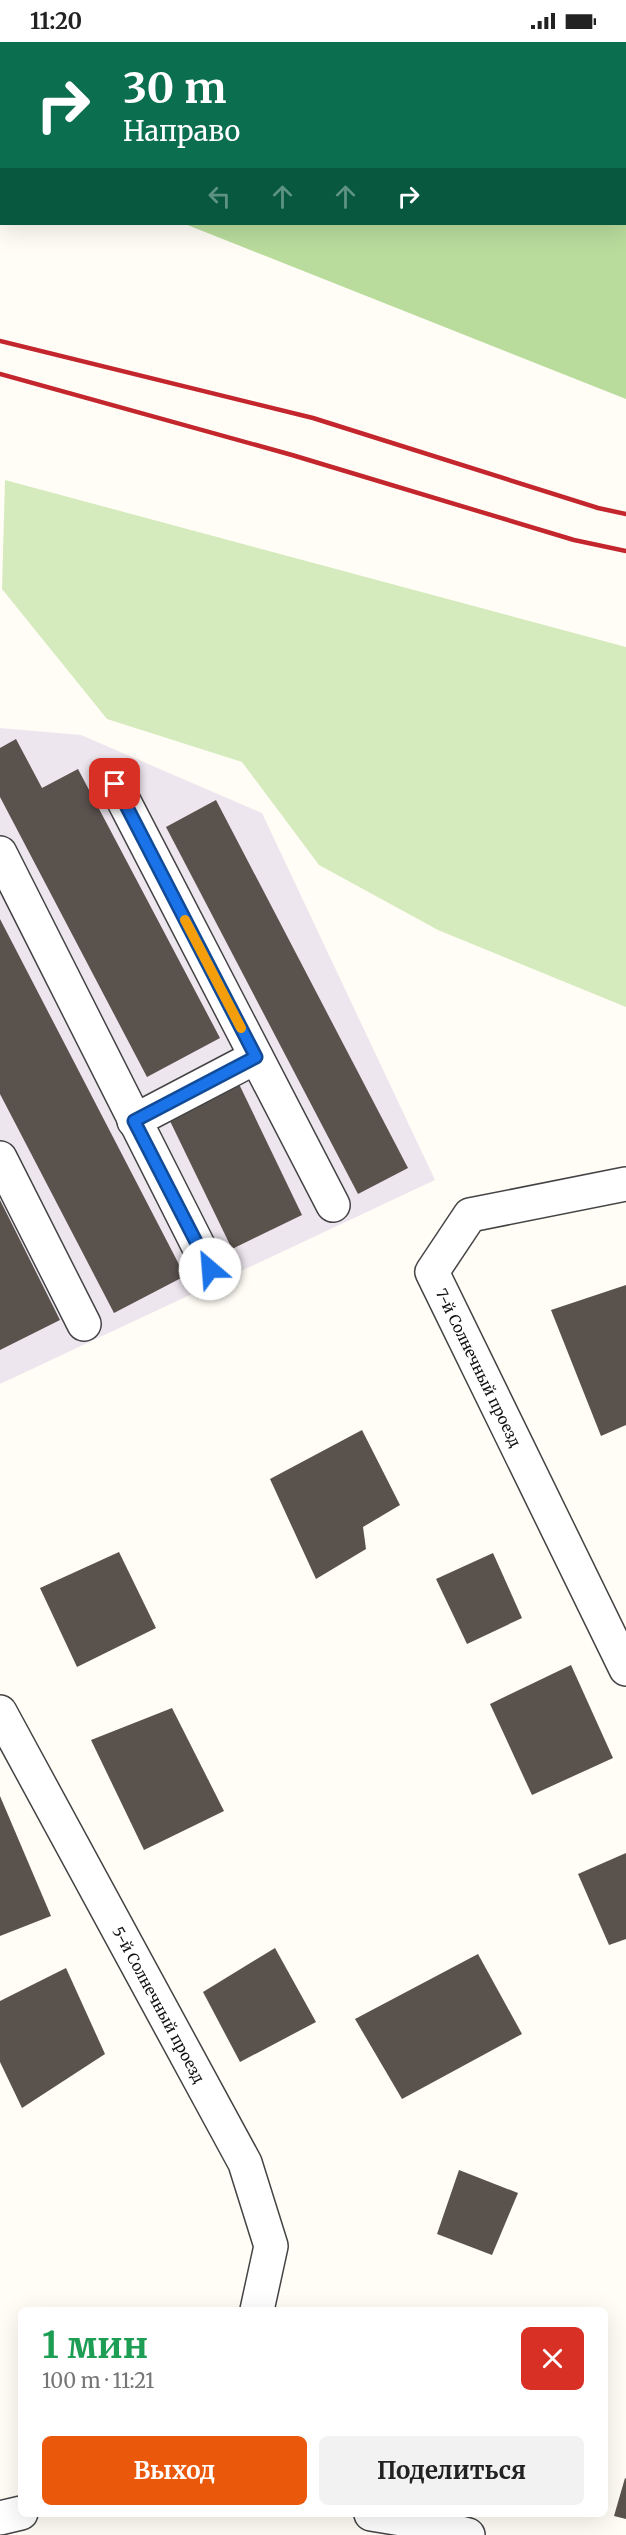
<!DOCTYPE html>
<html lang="ru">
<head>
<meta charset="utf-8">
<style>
  :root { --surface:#fff; --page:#f2f2f2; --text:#222; --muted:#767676; --accent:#ea580c }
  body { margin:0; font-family:Merriweather,serif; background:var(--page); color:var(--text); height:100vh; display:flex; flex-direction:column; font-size:22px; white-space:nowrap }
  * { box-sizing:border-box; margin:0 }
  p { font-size:20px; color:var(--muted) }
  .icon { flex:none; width:33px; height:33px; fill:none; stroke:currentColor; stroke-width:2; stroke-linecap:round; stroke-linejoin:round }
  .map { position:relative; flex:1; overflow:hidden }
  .panel { position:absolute; left:18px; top:2265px; width:590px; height:210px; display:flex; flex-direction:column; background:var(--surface); border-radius:9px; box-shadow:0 6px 24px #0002 }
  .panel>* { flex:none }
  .banner { position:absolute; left:0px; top:0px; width:627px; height:183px; box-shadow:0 6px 24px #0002; background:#0b6e4f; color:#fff; overflow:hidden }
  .pin { position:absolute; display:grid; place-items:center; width:51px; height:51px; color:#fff; margin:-26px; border-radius:12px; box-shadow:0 3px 9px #0006 }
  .me { position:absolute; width:66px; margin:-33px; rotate:333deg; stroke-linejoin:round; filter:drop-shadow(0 0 4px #0008) }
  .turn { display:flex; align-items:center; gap:21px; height:126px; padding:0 24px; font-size:27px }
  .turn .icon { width:78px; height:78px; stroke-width:2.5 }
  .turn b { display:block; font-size:42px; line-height:51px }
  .lanes { display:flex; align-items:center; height:57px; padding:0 24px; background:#0003; justify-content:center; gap:30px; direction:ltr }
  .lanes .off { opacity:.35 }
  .round { display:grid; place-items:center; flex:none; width:63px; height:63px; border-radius:9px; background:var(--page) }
  .headline { display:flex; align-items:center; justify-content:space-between; height:102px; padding:0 24px }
  h1 { font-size:36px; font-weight:700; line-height:45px; color:#1e9e55 }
  .action { display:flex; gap:12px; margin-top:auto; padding:12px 24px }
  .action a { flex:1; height:69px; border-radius:9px; background:var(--accent); color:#fff; font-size:24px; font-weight:700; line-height:69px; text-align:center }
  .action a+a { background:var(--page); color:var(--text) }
  .status { display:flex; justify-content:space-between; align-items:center; height:42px; padding:0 30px; background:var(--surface); direction:ltr }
  .status svg { height:16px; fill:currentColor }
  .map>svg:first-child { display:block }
  .industrial { fill:#eee6ef }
  .green { fill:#d5ebbd }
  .forest { fill:#b9dc9c }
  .building { fill:#5a524d }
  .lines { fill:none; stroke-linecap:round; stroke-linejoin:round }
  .minor-casing { stroke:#444; stroke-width:36 }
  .minor { stroke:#fff; stroke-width:33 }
  .rail { stroke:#c4262e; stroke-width:4.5 }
  .route-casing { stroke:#114b97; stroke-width:15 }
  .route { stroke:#1a73e8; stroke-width:10 }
  .slow { stroke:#f59e0b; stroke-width:10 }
  .labels { text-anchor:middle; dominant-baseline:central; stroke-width:6; stroke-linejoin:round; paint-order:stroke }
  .street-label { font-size:15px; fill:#111; stroke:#fff }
</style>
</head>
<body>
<div class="status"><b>11:20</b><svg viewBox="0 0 49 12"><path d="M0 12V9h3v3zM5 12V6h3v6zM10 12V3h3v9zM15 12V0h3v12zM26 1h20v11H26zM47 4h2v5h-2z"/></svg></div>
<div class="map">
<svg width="626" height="2493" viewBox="0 0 626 2493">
  <rect width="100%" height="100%" fill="#fffdf5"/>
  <polygon class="industrial" points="0,686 81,693 262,771 435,1138 0,1342"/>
  <polygon class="green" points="5,438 626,605 626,965 438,888 319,823 242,720 107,677 2,547"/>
  <polygon class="forest" points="0,0 626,0 626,357 185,182 626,182 626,2 2,2 1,109"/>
  <g class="building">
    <polygon points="16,697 42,746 78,727 220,996 147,1035 0,755 0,706"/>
    <polygon points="216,758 408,1126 358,1152 166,785"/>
    <polygon points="0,877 185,1234 114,1271 0,1052"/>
    <polygon points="239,1042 302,1173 232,1207 169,1077"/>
    <polygon points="0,1158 60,1278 0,1308"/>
    <polygon points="626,1243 626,1383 601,1394 551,1268"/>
    <polygon points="362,1388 400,1463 363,1485 366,1507 316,1537 270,1437"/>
    <polygon points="119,1510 156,1586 77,1625 40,1546"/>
    <polygon points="493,1511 522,1576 467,1602 436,1537"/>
    <polygon points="571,1623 613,1716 532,1753 490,1662"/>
    <polygon points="172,1666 224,1769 144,1808 91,1698"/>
    <polygon points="0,1754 51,1874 0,1894"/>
    <polygon points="626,1811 626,1897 609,1903 578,1832"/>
    <polygon points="275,1906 316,1980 240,2020 203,1950"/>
    <polygon points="478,1912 522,1992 402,2057 355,1977"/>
    <polygon points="66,1926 105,2012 22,2066 0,2020 0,1959"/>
    <polygon points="459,2128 518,2151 492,2213 437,2192"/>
    <polygon points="625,2436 626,2437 626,2477 614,2474"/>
  </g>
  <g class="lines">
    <g class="minor-casing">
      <g id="minor">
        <polyline points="115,742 333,1163"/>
        <polyline points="0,811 210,1227"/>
        <polyline points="134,1079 256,1015"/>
        <polyline points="0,1116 84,1282"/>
        <path id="s1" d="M626 1142 470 1173 432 1230 626 1627"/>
        <path id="s2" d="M0 1670 245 2121 271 2204 257 2268"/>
        <polyline points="371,2472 414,2479 468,2493"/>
        <polyline points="0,2476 21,2471"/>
      </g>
    </g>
    <use href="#minor" class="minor"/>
    <g class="rail">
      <polyline points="0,299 313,376 598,466 626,472"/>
      <polyline points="0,332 292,413 574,498 626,509"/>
    </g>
  </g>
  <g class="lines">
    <g class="route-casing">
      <polyline id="route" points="115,742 256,1015 134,1079 210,1227"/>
    </g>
    <use href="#route" class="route"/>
    <polyline class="slow" points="185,878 241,986"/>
  </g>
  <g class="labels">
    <g class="street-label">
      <text stroke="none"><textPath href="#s1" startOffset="334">7-й Солнечный проезд</textPath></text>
      <text stroke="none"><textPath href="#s2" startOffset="333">5-й Солнечный проезд</textPath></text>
    </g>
  </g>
</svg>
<div class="pin" style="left:115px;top:742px;background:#d93025"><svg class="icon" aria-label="arrive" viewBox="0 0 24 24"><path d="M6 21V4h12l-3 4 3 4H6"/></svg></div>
<svg class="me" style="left:210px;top:1227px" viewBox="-20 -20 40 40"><circle r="19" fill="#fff"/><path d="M0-13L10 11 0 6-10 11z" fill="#1a73e8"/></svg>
<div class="banner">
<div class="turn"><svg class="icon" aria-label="right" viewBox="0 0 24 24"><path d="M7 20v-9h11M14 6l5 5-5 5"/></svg><div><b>30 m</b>Направо</div></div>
<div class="lanes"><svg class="icon off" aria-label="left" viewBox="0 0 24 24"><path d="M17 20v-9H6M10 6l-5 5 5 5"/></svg><svg class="icon off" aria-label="ahead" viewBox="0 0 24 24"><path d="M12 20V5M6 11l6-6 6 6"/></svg><svg class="icon off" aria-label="ahead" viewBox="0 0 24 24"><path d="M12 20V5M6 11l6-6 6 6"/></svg><svg class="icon" aria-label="right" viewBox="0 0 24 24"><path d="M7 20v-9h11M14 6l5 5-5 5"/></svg></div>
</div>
<section class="panel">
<div class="headline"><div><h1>1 мин</h1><p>100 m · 11:21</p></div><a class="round" style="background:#d93025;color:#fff"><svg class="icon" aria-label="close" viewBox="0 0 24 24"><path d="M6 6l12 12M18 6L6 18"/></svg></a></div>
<div class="action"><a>Выход</a><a>Поделиться</a></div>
</section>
</div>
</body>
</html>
